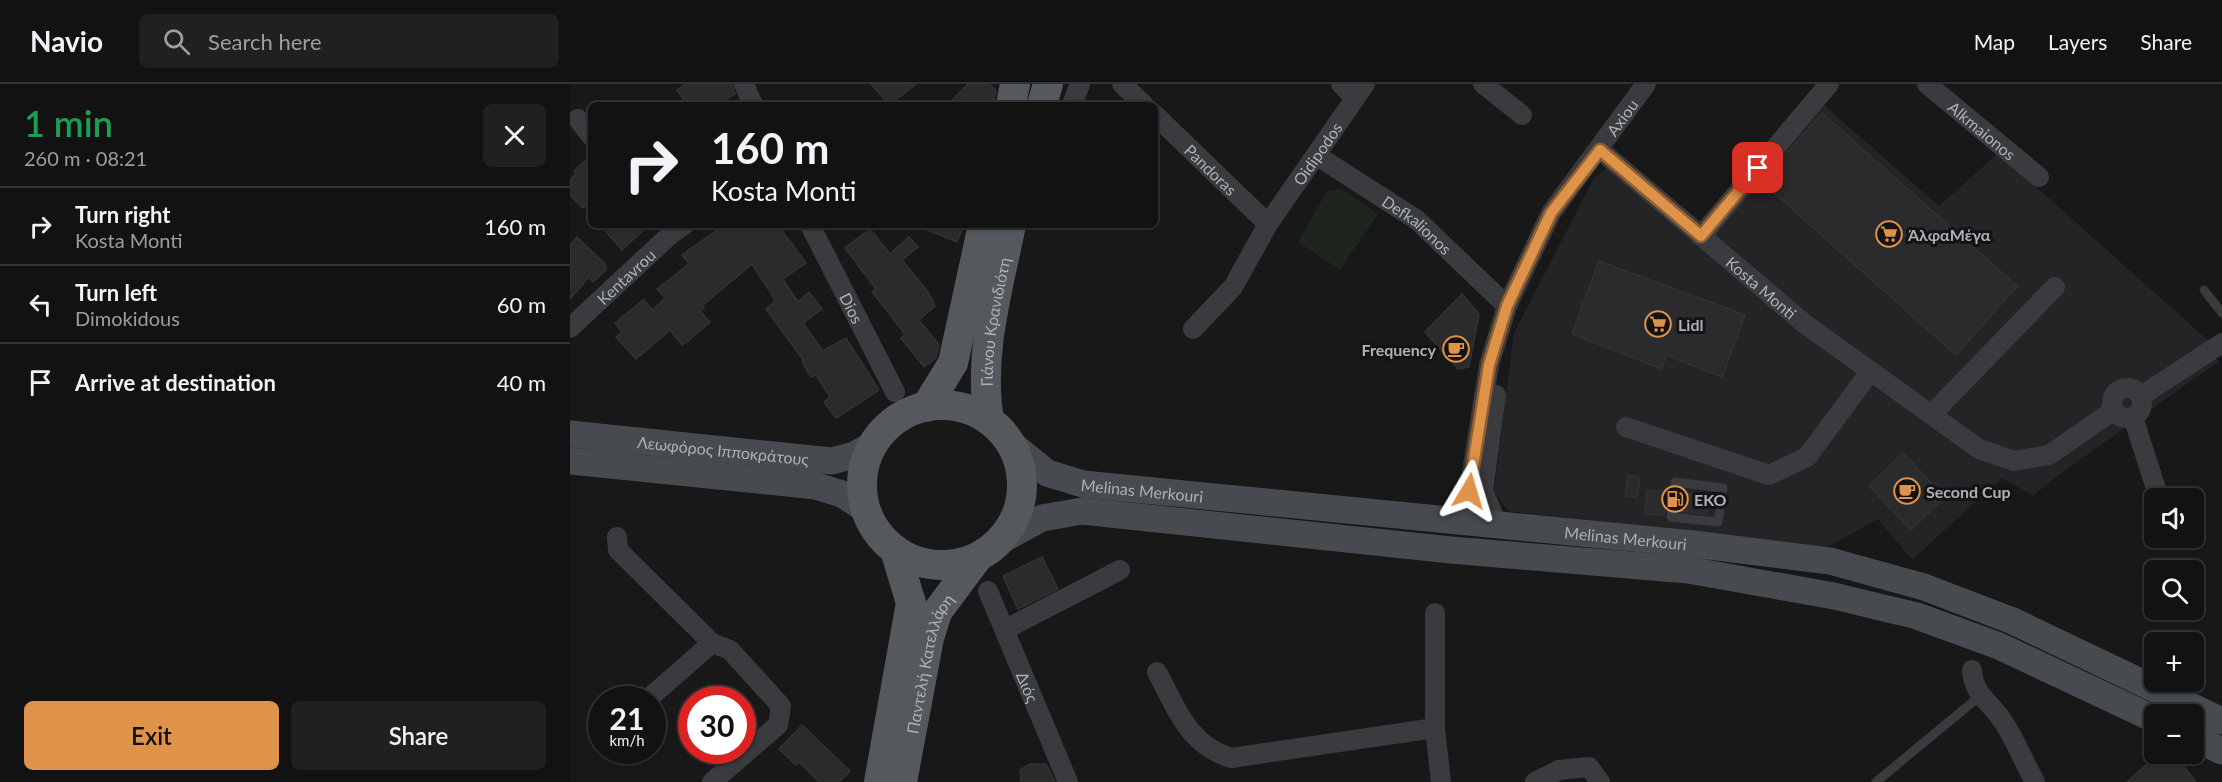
<!DOCTYPE html>
<html lang="en">
<head>
<meta charset="utf-8">
<style>
  :root { --surface:#121213; --page:#1f2021; --text:#f1f3f6; --muted:#9c9ea0; --line:#313233; --accent:#df924a }
  body { margin:0; font-family:Lato,sans-serif; background:var(--page); color:var(--text); height:100vh; display:flex; flex-direction:column; font-size:22px; white-space:nowrap }
  * { box-sizing:border-box; margin:0 }
  p { font-size:20px; color:var(--muted) }
  .icon { flex:none; width:33px; height:33px; fill:none; stroke:currentColor; stroke-width:2; stroke-linecap:round; stroke-linejoin:round }
  .map { position:relative; flex:1; overflow:hidden }
  .drawer { display:flex; flex-direction:column; background:var(--surface); width:570px }
  .drawer>* { flex:none }
  .hud { position:absolute; left:18px; top:18px; width:570px; height:126px; border-radius:9px; box-shadow:0 2px 4px #0004,0 0 0 2px var(--line); background:#121213; color:var(--text); overflow:hidden }
  .tools { position:absolute; left:1574px; top:404px; display:grid; gap:12px }
  .tools a { display:grid; place-items:center; width:60px; height:60px; border-radius:9px; background:var(--surface); box-shadow:0 2px 4px #0004,0 0 0 2px var(--line); font-size:30px }
  .speed { position:absolute; left:18px; top:602px; display:flex; gap:12px; font-size:30px; font-weight:700; text-align:center }
  .speed>* { display:grid; place-content:center; width:78px; height:78px; border-radius:50%; background:var(--surface); box-shadow:0 2px 4px #0004,0 0 0 2px var(--line); line-height:1 }
  .speed small { font-size:15px; font-weight:400 }
  .speed .limit { border:9px solid #d22; background:#fff; color:#111 }
  .pin { position:absolute; display:grid; place-items:center; width:51px; height:51px; color:#fff; margin:-26px; border-radius:12px; box-shadow:0 3px 9px #0006 }
  .me { position:absolute; width:66px; margin:-33px; rotate:7deg; stroke-linejoin:round; filter:drop-shadow(0 0 4px #0008) }
  .turn { display:flex; align-items:center; gap:21px; height:126px; padding:0 24px; font-size:27px }
  .turn .icon { width:78px; height:78px; stroke-width:2.5 }
  .turn b { display:block; font-size:42px; line-height:51px }
  .round { display:grid; place-items:center; flex:none; width:63px; height:63px; border-radius:9px; background:var(--page) }
  .overview { display:flex; align-items:center; justify-content:space-between; height:102px; padding:0 24px }
  h1 { font-size:36px; font-weight:600; line-height:45px; color:#1e9e55 }
  .cta { display:flex; gap:12px; margin-top:auto; padding:12px 24px }
  .cta a { flex:1; height:69px; border-radius:9px; background:var(--accent); color:#111; font-size:24px; font-weight:600; line-height:69px; text-align:center }
  .cta a+a { background:var(--page); color:var(--text) }
  ul { padding:0; list-style:none }
  li { display:flex; align-items:center; gap:18px; height:78px; padding:0 24px; border-top:2px solid var(--line) }
  li div { flex:1 }
  li b { display:block; font-size:22px }
  li em { font-style:normal }
  header { display:flex; align-items:center; gap:36px; box-sizing:border-box; height:84px; padding:0 30px; background:var(--surface); border-bottom:2px solid var(--line) }
  header strong { font-size:28px }
  nav { display:flex; gap:33px; margin-inline-start:auto; font-size:21px }
  .search { width:420px; height:54px; background:var(--page); display:flex; align-items:center; gap:15px; box-sizing:border-box; padding:0 21px; border-radius:9px; color:var(--muted); font-size:22px }
  main { display:flex; flex:1; min-height:0 }
  .map>svg:first-child { display:block }
  .built { fill:#242426 }
  .green { fill:#1e241e }
  .building { fill:#2b2b2d; stroke:#323235; stroke-width:1.5 }
  .lines { fill:none; stroke-linecap:round; stroke-linejoin:round }
  .lane { stroke:#393b3e; stroke-width:9 }
  .street { stroke:#393b3e; stroke-width:20 }
  .secondary { stroke:#474a4e; stroke-width:27 }
  .primary { stroke:#55585d; stroke-width:30 }
  .route-casing { stroke:#915f30; stroke-width:15 }
  .route { stroke:#df924a; stroke-width:10 }
  .labels { text-anchor:middle; dominant-baseline:central; stroke-width:6; stroke-linejoin:round; paint-order:stroke }
  .street-label { font-size:16px; fill:#abb1b8; stroke:#131314 }
  .poi-label { font-size:16px; font-weight:bold; fill:#abb1b8; stroke:#131314; text-anchor:start }
</style>
</head>
<body>
<header>
<strong>Navio</strong>
<div class="search"><svg class="icon" aria-label="search" viewBox="0 0 24 24"><circle cx="10" cy="10" r="6"/><path d="M15 15l6 6"/></svg>Search here</div>
<nav><a>Map</a><a>Layers</a><a>Share</a></nav>
</header>
<main>
<section class="drawer">
<div class="overview"><div><h1>1 min</h1><p>260 m · 08:21</p></div><a class="round"><svg class="icon" aria-label="close" viewBox="0 0 24 24"><path d="M6 6l12 12M18 6L6 18"/></svg></a></div>
<ul>
<li><svg class="icon" aria-label="right" viewBox="0 0 24 24"><path d="M7 20v-9h11M14 6l5 5-5 5"/></svg><div><b>Turn right</b><p>Kosta Monti</p></div><em>160 m</em></li>
<li><svg class="icon" aria-label="left" viewBox="0 0 24 24"><path d="M17 20v-9H6M10 6l-5 5 5 5"/></svg><div><b>Turn left</b><p>Dimokidous</p></div><em>60 m</em></li>
<li><svg class="icon" aria-label="arrive" viewBox="0 0 24 24"><path d="M6 21V4h12l-3 4 3 4H6"/></svg><div><b>Arrive at destination</b></div><em>40 m</em></li>
</ul>
<div class="cta"><a>Exit</a><a>Share</a></div>
</section>
<div class="map">
<svg width="1652" height="698" viewBox="0 0 1652 698">
  <rect width="100%" height="100%" fill="#181819"/>
  <polygon class="built" points="1253,20 1369,122 1428,69 1640,258 1648,278 1490,390 1463,412 1432,394 1342,476 1308,435 1258,463 938,427 924,408 944,249 1024,94 1040,82 1133,164"/>
  <polygon class="green" points="772,105 808,130 770,186 728,158 757,107"/>
  <g class="building">
    <polygon points="116,0 162,0 165,10 147,21 117,21 107,6"/>
    <polygon points="301,0 346,0 319,21"/>
    <polygon points="398,0 419,0 426,7 424,16 419,21 378,21"/>
    <polygon points="1252,29 1447,202 1386,271 1192,98"/>
    <polygon points="21,71 21,116 13,124 0,111 0,96 6,90 4,87"/>
    <polygon points="30,141 79,141 52,166"/>
    <polygon points="154,141 208,141 236,179 213,195 228,218 239,208 252,225 233,239 253,267 276,254 309,306 266,334 254,318 260,313 246,291 241,293 232,278 234,277 196,225 204,218 204,214 182,180 132,222 134,224 130,227 140,238 117,258 112,261 100,246 66,275 46,253 52,248 45,239 73,216 83,226 95,214 87,205 119,180 112,171"/>
    <polygon points="345,141 394,141 387,158"/>
    <polygon points="300,145 320,170 339,153 348,163 332,176 358,208 365,222 349,236 369,261 366,274 354,283 331,254 335,250 302,208 306,205 275,164"/>
    <polygon points="7,153 36,181 36,186 23,198 19,193 0,215 0,161"/>
    <polygon points="1029,177 1175,231 1152,293 1096,271 1092,285 1002,250"/>
    <polygon points="892,210 909,230 899,283 888,285 855,248"/>
    <polygon points="1333,369 1375,413 1341,446 1299,402"/>
    <polygon points="1058,391 1070,393 1067,413 1055,412"/>
    <polygon points="1077,406 1097,408 1094,431 1075,430"/>
    <polygon points="1111,409 1139,412 1137,430 1108,427"/>
    <polygon points="472,473 488,505 448,525 433,492"/>
    <polygon points="232,641 280,687 269,698 249,698 229,678 226,681 209,665"/>
    <polygon points="1590,669 1603,669 1626,698 1557,698"/>
    <polygon points="460,680 476,680 485,698 451,698 450,686"/>
  </g>
  <g class="lines">
    <g class="lane">
      <polyline points="1634,206 1652,229"/>
      <polyline points="1150,427 1148,438 1101,433 1105,398 1153,404 1152,412"/>
      <polyline points="1306,698 1410,612"/>
    </g>
    <g class="street">
      <polyline points="174,0 183,21"/>
      <polyline points="552,0 574,21"/>
      <polyline points="771,0 785,14"/>
      <polyline points="913,0 952,31"/>
      <path id="s1" d="M1357 0 1469 93"/>
      <polyline points="502,21 510,0"/>
      <path id="s2" d="M585 31 698 140"/>
      <polyline points="8,35 21,52"/>
      <path id="s3" d="M1030 66 1235 240 1409 365 1444 377 1479 371 1544 326"/>
      <path id="s4" d="M746 71 847 136 937 222"/>
      <path id="s5" d="M240 141 325 308"/>
      <polyline points="1131,152 1259,0"/>
      <path id="s6" d="M0 244 101 150 114 141"/>
      <path id="s7" d="M623 245 663 203 698 140 795 0"/>
      <circle cx="1557" cy="319" r="15"/>
      <polyline points="926,311 913,407 928,442"/>
      <polyline points="1571,312 1652,259"/>
      <polyline points="1362,330 1485,203"/>
      <polyline points="1563,333 1589,414"/>
      <polyline points="1056,343 1199,391 1237,373 1300,288"/>
      <path id="s8" d="M872 435 892 423 899 407 919 281 937 222 981 129 1076 0"/>
      <polyline points="47,453 48,466 142,559 160,566 211,622 208,641 142,698"/>
      <path id="s9" d="M418 507 498 698"/>
      <polyline points="865,529 865,644 871,698"/>
      <polyline points="436,545 550,486"/>
      <path d="M1402 586C1403 610 1420 618 1432 636 1445 655 1454 678 1465 698"/>
      <path d="M587 588C607 625 618 661 661 674L865 644"/>
      <polyline points="78,615 142,559"/>
      <polyline points="965,698 989,686 1019,683 1030,698"/>
    </g>
    <g class="secondary">
      <path id="s10" d="M0 350 262 377 284 371 303 361"/>
      <path id="s11" d="M439 358 477 389 513 400 1123 460 1260 477 1354 503 1443 537 1652 637"/>
      <polyline points="0,377 246,402 272,410 295,425"/>
      <polyline points="428,458 472,434 512,427 881,466 1118,486 1264,512 1347,532 1429,562 1584,635"/>
      <polyline points="1623,653 1652,667"/>
    </g>
    <g class="primary">
      <polyline points="441,21 445,0"/>
      <polyline points="472,21 478,0"/>
      <circle cx="372" cy="401" r="80"/>
      <polyline points="356,323 383,279 413,141"/>
      <path id="s12" d="M419 336C408 271 428 205 441 141"/>
      <polyline points="309,698 341,519 325,466"/>
      <path id="s13" d="M332 698 359 554 367 528 408 473"/>
    </g>
  </g>
  <g class="lines">
    <g class="route-casing">
      <polyline id="route" points="899,407 919,281 937,222 981,129 1030,66 1131,152 1188,84"/>
    </g>
    <use href="#route" class="route"/>
  </g>
  <defs>
    <g id="supermarket-ring" transform="scale(1.35)"><circle r="9.5" fill="#131314" stroke="#df924a" stroke-width="1.5"/><path d="M-6-5.5h2.5l.6 2H6L4.5 2H-2.5L-4.4-4H-6ZM-1.5 3.2a1.3 1.3 0 1 0 .1 0ZM3 3.2a1.3 1.3 0 1 0 .1 0Z" fill="#df924a"/></g>
    <g id="cafe-ring" transform="scale(1.35)"><circle r="9.5" fill="#131314" stroke="#df924a" stroke-width="1.5"/><path d="M-5.5-4.5H6V0H3Q3 3.5 0 3.5H-2.5Q-5.5 3.5-5.5 0ZM3-3.2v2h1.7v-2ZM-6 4.5H4V6H-6Z" fill="#df924a"/></g>
    <g id="fuel-ring" transform="scale(1.35)"><circle r="9.5" fill="#131314" stroke="#df924a" stroke-width="1.5"/><path d="M-5.5-6h7V0h2V4h1.3V-2.5L3-4.5l.8-.8L6-3V5H2.5V1h-1V6h-7ZM-4.2-4.7v3.2H.2V-4.7Z" fill="#df924a"/></g>
  </defs>
  <g fill-rule="evenodd">
    <use href="#supermarket-ring" x="1319" y="150"/>
    <use href="#supermarket-ring" x="1088" y="240"/>
    <use href="#cafe-ring" x="886" y="265"/>
    <use href="#cafe-ring" x="1337" y="407"/>
    <use href="#fuel-ring" x="1105" y="415"/>
  </g>
  <g class="labels">
    <g class="street-label">
      <text stroke="none"><textPath href="#s8" startOffset="452">Axiou</textPath></text>
      <text stroke="none"><textPath href="#s1" startOffset="72">Alkmaionos</textPath></text>
      <text stroke="none"><textPath href="#s7" startOffset="216">Oidipodos</textPath></text>
      <text stroke="none"><textPath href="#s2" startOffset="78">Pandoras</textPath></text>
      <text stroke="none"><textPath href="#s4" startOffset="123">Defkalionos</textPath></text>
      <text stroke="none"><textPath href="#s6" startOffset="76">Kentavrou</textPath></text>
      <text stroke="none"><textPath href="#s3" startOffset="212">Kosta Monti</textPath></text>
      <text stroke="none"><textPath href="#s5" startOffset="93">Dios</textPath></text>
      <text stroke="none"><textPath href="#s12" startOffset="99">Γιάνου Κρανιδιότη</textPath></text>
      <text stroke="none"><textPath href="#s10" startOffset="154">Λεωφόρος Ιπποκράτους</textPath></text>
      <text stroke="none"><textPath href="#s11" startOffset="146">Melinas Merkouri</textPath></text>
      <text stroke="none"><textPath href="#s11" startOffset="632">Melinas Merkouri</textPath></text>
      <text stroke="none"><textPath href="#s13" startOffset="122">Παντελή Κατελλάρη</textPath></text>
      <text stroke="none"><textPath href="#s9" startOffset="104">Διός</textPath></text>
    </g>
    <g class="poi-label">
      <text x="1338" y="150">ΆλφαΜέγα</text>
      <text x="1108" y="240">Lidl</text>
      <text x="866" y="265" text-anchor="end">Frequency</text>
      <text x="1356" y="407">Second Cup</text>
      <text x="1124" y="415">EKO</text>
    </g>
  </g>
</svg>
<div class="tools">
<a><svg class="icon" aria-label="sound" viewBox="0 0 24 24"><path d="M4 9h4l5-4v14l-5-4H4zM17 9q2 3 0 6"/></svg></a>
<a><svg class="icon" aria-label="search" viewBox="0 0 24 24"><circle cx="10" cy="10" r="6"/><path d="M15 15l6 6"/></svg></a>
<a>+</a>
<a>−</a>
</div>
<div class="speed"><div>21<small>km/h</small></div><div class="limit">30</div></div>
<div class="pin" style="left:1188px;top:84px;background:#d93025"><svg class="icon" aria-label="arrive" viewBox="0 0 24 24"><path d="M6 21V4h12l-3 4 3 4H6"/></svg></div>
<svg class="me" style="left:899px;top:407px" viewBox="-20 -20 40 40"><path d="M0-17L14 15 0 8-14 15z" fill="#df924a" stroke="#fff" stroke-width="4"/></svg>
<div class="hud">
<div class="turn"><svg class="icon" aria-label="right" viewBox="0 0 24 24"><path d="M7 20v-9h11M14 6l5 5-5 5"/></svg><div><b>160 m</b>Kosta Monti</div></div>
</div>
</div>
</main>
</body>
</html>
